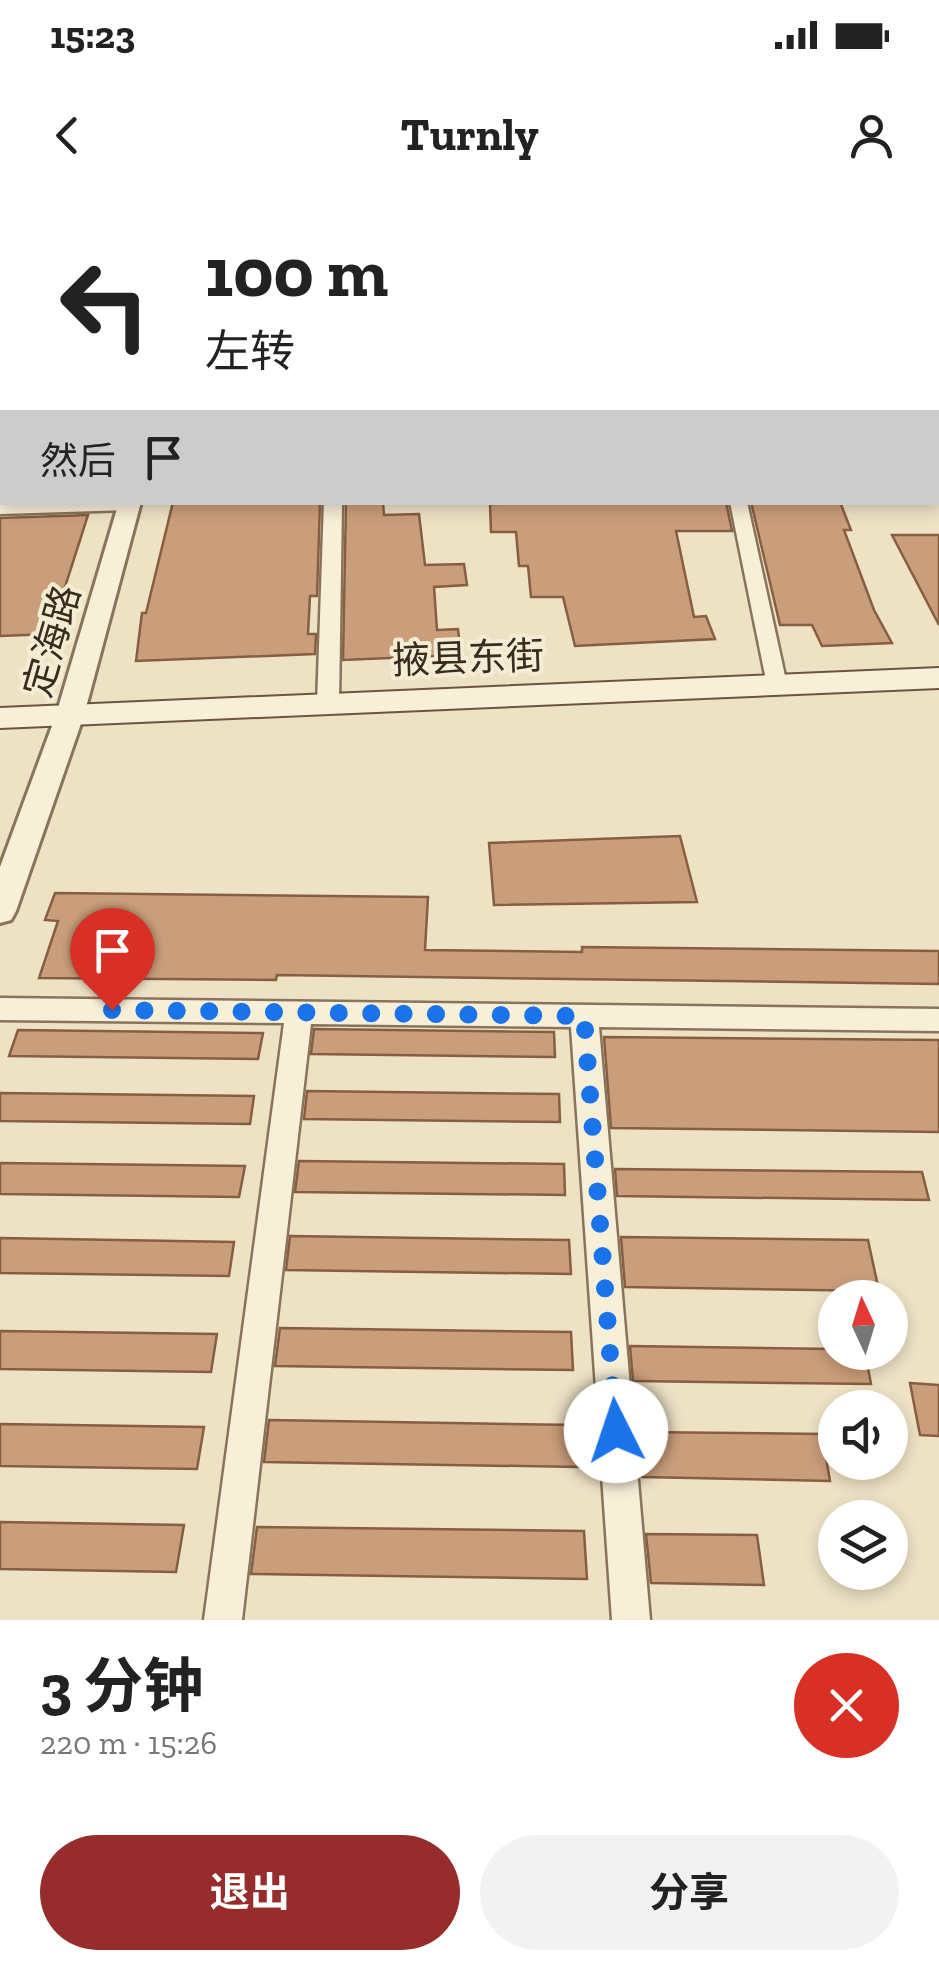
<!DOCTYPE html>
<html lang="zh">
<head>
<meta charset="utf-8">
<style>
  :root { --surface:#fff; --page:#f2f2f2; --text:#222; --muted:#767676; --accent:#962d2c }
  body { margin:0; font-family:"Zilla Slab","Noto Sans SC",serif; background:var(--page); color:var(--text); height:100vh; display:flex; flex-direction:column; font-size:38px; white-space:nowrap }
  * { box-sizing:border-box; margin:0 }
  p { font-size:32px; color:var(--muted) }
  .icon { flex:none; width:55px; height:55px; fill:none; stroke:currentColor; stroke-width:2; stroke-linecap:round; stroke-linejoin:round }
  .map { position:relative; height:1420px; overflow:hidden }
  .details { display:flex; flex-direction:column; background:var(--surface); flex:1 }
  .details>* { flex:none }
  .top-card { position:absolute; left:0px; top:0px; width:940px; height:305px; box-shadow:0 5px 15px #0003; background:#fff; color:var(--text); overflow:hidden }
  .needle { width:65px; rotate:356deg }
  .fabs { position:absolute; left:818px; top:1080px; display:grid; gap:20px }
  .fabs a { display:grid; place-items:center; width:90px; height:90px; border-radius:50%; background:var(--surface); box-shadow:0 5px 15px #0003; font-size:50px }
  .pin { position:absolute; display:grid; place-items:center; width:85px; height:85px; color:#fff; margin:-102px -42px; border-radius:50% 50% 50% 0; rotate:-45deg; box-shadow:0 0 10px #0007 }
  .pin .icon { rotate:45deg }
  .me { position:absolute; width:110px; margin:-55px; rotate:356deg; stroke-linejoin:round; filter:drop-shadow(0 0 8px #0008) }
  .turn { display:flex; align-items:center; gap:35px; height:210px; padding:0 40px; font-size:45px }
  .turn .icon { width:130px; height:130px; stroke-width:2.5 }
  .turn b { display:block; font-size:70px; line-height:85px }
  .then { display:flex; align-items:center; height:95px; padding:0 40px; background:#0003; gap:20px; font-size:38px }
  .round { display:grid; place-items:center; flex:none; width:105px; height:105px; border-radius:52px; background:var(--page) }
  .summary { display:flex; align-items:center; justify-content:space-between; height:170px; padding:0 40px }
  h1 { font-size:60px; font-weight:700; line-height:75px }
  .cta { display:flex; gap:20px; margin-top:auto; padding:20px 40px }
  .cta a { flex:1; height:115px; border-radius:60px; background:var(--accent); color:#fff; font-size:40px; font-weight:700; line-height:115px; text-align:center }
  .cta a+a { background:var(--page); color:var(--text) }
  .status { display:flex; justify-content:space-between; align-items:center; height:70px; padding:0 50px; background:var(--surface); direction:ltr }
  .status svg { height:28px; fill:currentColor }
  header { display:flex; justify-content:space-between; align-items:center; height:130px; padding:0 40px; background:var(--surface); font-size:45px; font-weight:700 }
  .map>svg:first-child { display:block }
  .building { fill:#cb9e7b; stroke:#875e41; stroke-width:2.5 }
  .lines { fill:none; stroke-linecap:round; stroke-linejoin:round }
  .service-casing { stroke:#88745b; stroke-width:6 }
  .minor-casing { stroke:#88745b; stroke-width:5 }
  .tertiary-casing { stroke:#88745b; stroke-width:6 }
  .secondary-casing { stroke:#6a553e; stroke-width:4 }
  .service { fill:#f8efd8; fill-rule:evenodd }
  .minor { fill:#f8efd8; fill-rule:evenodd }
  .tertiary { fill:#f8efd8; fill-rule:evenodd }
  .secondary { fill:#f8efd8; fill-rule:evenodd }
  .route { stroke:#1a73e8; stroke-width:18; stroke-dasharray:0 32.4 }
  .labels { text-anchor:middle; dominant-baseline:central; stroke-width:8; stroke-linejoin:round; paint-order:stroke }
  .street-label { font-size:38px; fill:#392c1f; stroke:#f5ecd4 }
</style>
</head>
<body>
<div class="status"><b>15:23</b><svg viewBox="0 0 49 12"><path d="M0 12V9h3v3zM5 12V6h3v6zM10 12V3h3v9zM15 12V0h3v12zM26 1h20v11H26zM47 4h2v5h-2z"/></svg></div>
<header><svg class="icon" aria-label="back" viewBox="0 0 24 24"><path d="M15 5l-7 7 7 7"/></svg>Turnly<svg class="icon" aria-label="person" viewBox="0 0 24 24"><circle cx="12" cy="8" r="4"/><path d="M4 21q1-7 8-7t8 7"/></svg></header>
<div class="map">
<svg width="939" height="1420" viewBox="0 0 939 1420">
  <rect width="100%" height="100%" fill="#eee2c5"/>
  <g class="building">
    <polygon points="173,302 320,302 317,396 310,396 308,434 316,434 315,454 136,461 142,413 146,413"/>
    <polygon points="346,302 383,302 384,315 419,314 425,365 464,364 467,385 434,387 437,430 458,429 461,455 343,460"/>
    <polygon points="726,302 732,331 676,331 694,417 706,416 715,439 575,446 563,397 531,397 528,366 519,366 516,332 491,332 490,304"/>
    <polygon points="751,302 840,302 851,330 844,330 874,410 892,443 822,446 812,425 780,425"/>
    <polygon points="88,315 50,434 0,436 0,318"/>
    <polygon points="892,335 939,335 939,425"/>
    <polygon points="680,636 697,702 494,705 489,643"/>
    <polygon points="55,693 428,697 425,750 582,752 582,747 939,751 939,784 277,775 276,780 39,778 58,721 45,720"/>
    <polygon points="314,829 554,832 555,857 311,854"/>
    <polygon points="18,830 263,833 258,859 9,856"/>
    <polygon points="604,837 939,840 939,932 611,928"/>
    <polygon points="307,891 559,894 560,922 304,919"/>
    <polygon points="0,893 254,896 250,924 0,921"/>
    <polygon points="299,961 564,964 565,995 295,992"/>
    <polygon points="0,963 245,966 239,997 0,994"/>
    <polygon points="615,969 922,972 929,1000 617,996"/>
    <polygon points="290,1036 569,1040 571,1074 286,1070"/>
    <polygon points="621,1037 868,1040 879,1091 625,1087"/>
    <polygon points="0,1038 234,1042 229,1076 0,1073"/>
    <polygon points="280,1128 571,1132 573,1170 275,1166"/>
    <polygon points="0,1131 217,1134 211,1172 0,1169"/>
    <polygon points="630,1146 835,1149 835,1152 865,1152 871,1184 633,1181"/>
    <polygon points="910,1183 939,1185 939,1236 920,1235"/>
    <polygon points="269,1220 577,1225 579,1267 264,1262"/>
    <polygon points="0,1224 204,1227 197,1269 0,1266"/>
    <polygon points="638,1232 822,1234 830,1281 642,1277"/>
    <polygon points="0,1322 184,1325 176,1372 0,1369"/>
    <polygon points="257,1327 584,1331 587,1379 251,1374"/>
    <polygon points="646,1334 757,1335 764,1385 651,1383"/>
  </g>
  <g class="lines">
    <g class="service-casing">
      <polygon id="service" points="654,0 660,0 661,2 656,2"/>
    </g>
    <g class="minor-casing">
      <g id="minor">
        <polygon points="2,30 2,38 0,39 0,31"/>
        <rect x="0" y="80" width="2" height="8"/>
        <polygon points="136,302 135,309 129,310 0,314 0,304"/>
        <polygon points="324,302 342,302 339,504 328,511 317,504"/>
        <polygon points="730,302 747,302 787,485 784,490 777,492 767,485"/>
        <polygon points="0,798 939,809 939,831 599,827 650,1420 612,1420 571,827 311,824 242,1420 204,1420 284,823 0,820"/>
      </g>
    </g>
    <g class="tertiary-casing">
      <polygon id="tertiary" points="119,302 141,302 84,515 16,711 11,720 0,723 0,667 56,515"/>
    </g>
    <g class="secondary-casing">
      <g id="secondary">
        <polygon points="880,0 897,0 898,2 881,2"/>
        <polygon points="938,55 939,56 939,69 938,68"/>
        <polygon points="938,84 939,84 939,98 938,97"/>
        <polygon points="939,468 939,488 0,528 0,508"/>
      </g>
    </g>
    <use href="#service" class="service"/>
    <use href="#minor" class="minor"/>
    <use href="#tertiary" class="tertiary"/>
    <use href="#secondary" class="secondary"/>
  </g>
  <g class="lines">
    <polyline class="route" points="112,810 584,816 616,1231"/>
  </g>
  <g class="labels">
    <g class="street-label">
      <text transform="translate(52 441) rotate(-74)">定海路</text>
      <text transform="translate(468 458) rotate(-2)">掖县东街</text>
    </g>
  </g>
</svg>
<div class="fabs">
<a><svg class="needle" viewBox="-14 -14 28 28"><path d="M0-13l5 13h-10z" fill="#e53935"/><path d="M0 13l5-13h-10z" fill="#767676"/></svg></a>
<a><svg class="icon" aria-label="sound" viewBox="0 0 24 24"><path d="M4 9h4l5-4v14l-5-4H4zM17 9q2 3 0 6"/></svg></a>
<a><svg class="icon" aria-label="layers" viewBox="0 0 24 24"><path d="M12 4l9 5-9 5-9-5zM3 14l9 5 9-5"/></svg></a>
</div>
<div class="pin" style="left:112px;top:810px;background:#d93025"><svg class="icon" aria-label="arrive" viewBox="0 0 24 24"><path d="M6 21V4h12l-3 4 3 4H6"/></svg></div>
<svg class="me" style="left:616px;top:1231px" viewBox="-20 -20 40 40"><circle r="19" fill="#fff"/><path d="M0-13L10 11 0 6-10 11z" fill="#1a73e8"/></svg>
<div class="top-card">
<div class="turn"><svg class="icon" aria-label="left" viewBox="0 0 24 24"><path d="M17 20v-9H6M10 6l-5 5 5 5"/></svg><div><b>100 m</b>左转</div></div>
<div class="then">然后<svg class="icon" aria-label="arrive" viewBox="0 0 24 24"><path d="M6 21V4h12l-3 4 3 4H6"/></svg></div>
</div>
</div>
<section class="details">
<div class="summary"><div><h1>3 分钟</h1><p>220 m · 15:26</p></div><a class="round" style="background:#d93025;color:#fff"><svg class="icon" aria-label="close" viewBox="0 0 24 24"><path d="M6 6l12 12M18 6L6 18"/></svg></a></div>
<div class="cta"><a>退出</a><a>分享</a></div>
</section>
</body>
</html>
